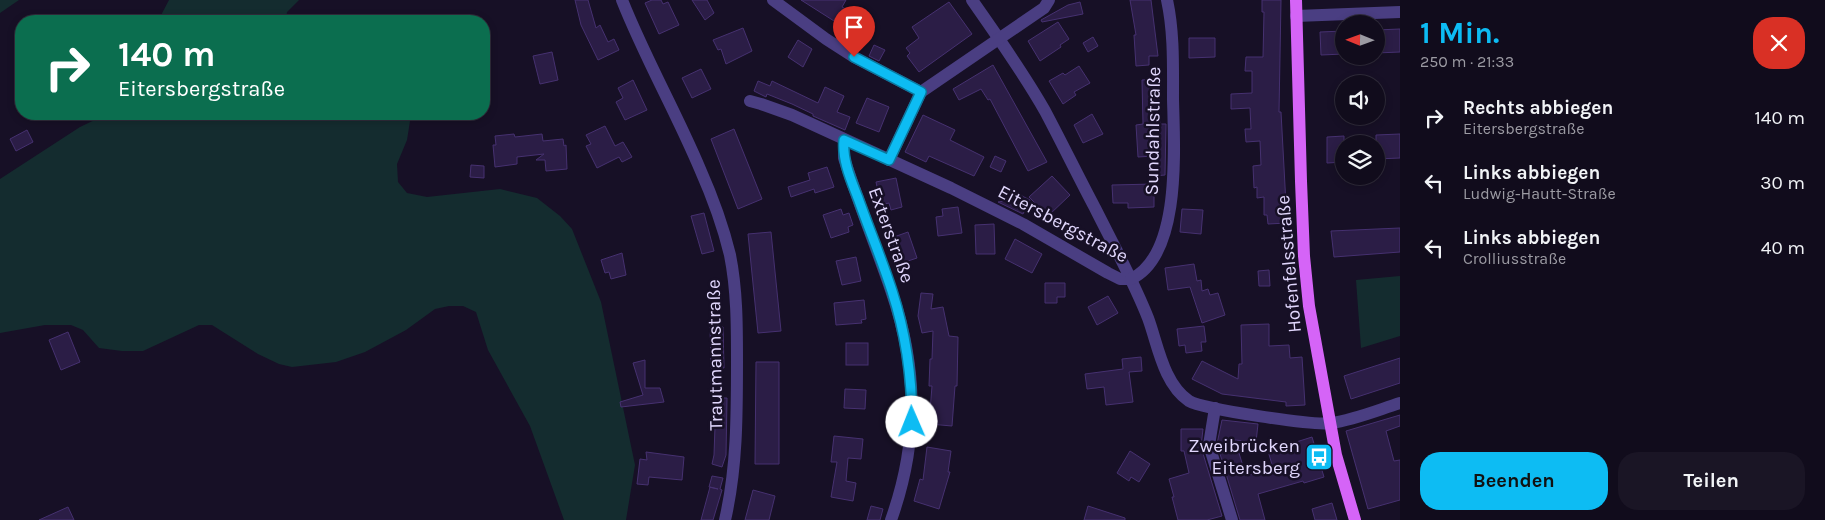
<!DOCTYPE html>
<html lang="de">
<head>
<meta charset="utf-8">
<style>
  :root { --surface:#110c1c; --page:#1a1525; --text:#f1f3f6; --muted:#9c9ba3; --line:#302c3b; --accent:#0dbcf3 }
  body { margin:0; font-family:Karla,sans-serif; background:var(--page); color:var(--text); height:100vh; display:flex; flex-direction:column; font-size:19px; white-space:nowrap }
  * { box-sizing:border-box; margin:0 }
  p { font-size:16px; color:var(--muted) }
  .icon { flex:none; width:28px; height:28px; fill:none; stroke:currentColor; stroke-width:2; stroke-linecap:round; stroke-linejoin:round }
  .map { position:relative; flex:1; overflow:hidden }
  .side { display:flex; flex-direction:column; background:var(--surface); width:425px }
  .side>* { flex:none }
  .guide { position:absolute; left:15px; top:15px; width:475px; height:105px; border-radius:20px; box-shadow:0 2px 8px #0003,0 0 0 1px var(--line); background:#0b6e4f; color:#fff; overflow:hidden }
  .needle { width:32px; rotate:271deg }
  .buttons { position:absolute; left:1335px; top:15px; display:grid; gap:10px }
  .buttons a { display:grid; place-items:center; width:50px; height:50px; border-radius:50%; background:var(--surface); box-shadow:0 2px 8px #0003,0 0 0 1px var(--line); font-size:25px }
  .pin { position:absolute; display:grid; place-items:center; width:42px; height:42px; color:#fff; margin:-51px -21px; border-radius:50% 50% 50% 0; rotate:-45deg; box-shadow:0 0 5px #0007 }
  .pin .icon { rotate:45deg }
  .me { position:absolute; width:55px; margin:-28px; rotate:359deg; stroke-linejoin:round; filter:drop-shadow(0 0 4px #0008) }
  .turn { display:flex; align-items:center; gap:18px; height:105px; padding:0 20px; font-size:22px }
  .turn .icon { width:65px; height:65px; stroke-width:2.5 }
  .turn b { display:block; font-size:35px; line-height:42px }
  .round { display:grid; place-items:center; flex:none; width:52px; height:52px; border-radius:20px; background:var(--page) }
  .summary { display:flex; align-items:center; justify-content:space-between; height:85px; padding:0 20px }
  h1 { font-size:30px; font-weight:700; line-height:38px; color:var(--accent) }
  .primary-button { display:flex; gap:10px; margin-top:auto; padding:10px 20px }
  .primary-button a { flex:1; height:58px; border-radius:20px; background:var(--accent); color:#111; font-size:20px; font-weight:700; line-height:58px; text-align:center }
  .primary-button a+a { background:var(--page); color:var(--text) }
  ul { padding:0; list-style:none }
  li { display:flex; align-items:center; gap:15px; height:65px; padding:0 20px }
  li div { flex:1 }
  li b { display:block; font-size:19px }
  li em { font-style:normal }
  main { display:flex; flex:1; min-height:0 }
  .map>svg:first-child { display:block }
  .green { fill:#142c2f }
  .building { fill:#2b1d46; stroke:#463170 }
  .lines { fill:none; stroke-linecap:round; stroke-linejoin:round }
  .minor { stroke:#4a3e82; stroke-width:12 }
  .major { stroke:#d564f7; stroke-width:12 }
  .route-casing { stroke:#087a9e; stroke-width:12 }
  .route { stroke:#0dbcf3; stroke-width:9 }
  .labels { text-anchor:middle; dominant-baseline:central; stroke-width:5; stroke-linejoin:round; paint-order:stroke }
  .street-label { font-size:19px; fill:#e1d7fd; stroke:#171026 }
  .poi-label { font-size:19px; fill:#e1d7fd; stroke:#171026; text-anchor:end }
</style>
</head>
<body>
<main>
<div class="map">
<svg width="1400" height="520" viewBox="0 0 1400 520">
  <rect width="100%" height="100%" fill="#171026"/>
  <g class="green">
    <polygon points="0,0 19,0 0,13"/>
    <polygon points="169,0 299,0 287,12 286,21 158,21"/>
    <polygon points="107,114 406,114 410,121 407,140 397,164 398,182 407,193 427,197 500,189 537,198 560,216 572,229 601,302 635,465 626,520 564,520 530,426 488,350 476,312 463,306 449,306 435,309 406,330 365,352 336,362 292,367 279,364 258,354 212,325 199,325 143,351 122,351 99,348 83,330 71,325 45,325 0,333 0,179 80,127"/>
    <polygon points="1400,276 1400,336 1361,348 1356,280"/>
  </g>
  <g class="building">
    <polygon points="575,0 588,0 596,28 600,25 608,42 614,39 619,50 598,60 581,25"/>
    <polygon points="652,0 661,0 663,4 668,2 679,25 659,34 645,3"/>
    <polygon points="692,0 707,0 714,13 705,20"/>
    <polygon points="801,0 846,0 842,7 873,24 864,40"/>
    <polygon points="1130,0 1151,0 1158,56 1149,56 1149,65 1136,66 1134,35 1136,35"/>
    <polygon points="1262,0 1281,0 1279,112 1281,112 1287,223 1268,224 1267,215 1264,215 1264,197 1257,198 1257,187 1254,188 1253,166 1261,165 1260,141 1246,142 1245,129 1251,129 1250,108 1231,109 1231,94 1252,93 1252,71 1245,71 1246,57 1263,57 1264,12 1262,12"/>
    <polygon points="949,2 972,34 919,72 907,56 910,53 906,48 919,38 912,27"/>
    <polygon points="1080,2 1083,14 1042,22 1041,20 1068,5"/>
    <polygon points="1058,22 1069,39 1060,45 1061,47 1040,61 1028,41"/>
    <polygon points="743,28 752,51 726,64 721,49 718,50 713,40"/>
    <polygon points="1400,29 1400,52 1376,53 1376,30"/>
    <polygon points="1344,31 1344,54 1321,55 1320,32"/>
    <polygon points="1093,37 1098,46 1088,52 1083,43"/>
    <polygon points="1189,38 1215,38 1215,57 1189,58"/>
    <polygon points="798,40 812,49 803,67 788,57"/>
    <polygon points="874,45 885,50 879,61 869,56"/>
    <polygon points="552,52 558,80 540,84 533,56"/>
    <polygon points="993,65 1047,162 1028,171 990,99 988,100 981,89 959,100 953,89"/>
    <polygon points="1079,66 1090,83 1074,92 1076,95 1063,104 1049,81 1063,73 1065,75"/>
    <polygon points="701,69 711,89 692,98 682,78"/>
    <polygon points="1158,79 1160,124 1166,124 1165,175 1154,176 1154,156 1138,157 1136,125 1143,124 1142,80"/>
    <polygon points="633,80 647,110 625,120 616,102 623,98 618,88"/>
    <polygon points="758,81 770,86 772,81 818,103 825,87 844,96 837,112 850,117 845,130 813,116 813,114 792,104 767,94 766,97 754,91"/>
    <polygon points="867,98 889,107 879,132 856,123"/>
    <polygon points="1092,114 1103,134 1083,143 1074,125"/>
    <polygon points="923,115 955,130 950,140 984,157 974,176 929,156 926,162 905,152"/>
    <polygon points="605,126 615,146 623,142 632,157 622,162 619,157 597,168 586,146 591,144 586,135"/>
    <polygon points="734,129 762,199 738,209 711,139"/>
    <polygon points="27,130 33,142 16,151 10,139"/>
    <polygon points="514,134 515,137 542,134 543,141 563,139 564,146 566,145 567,169 546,171 545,160 536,160 544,154 517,157 517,164 495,167 493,145 496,145 495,136"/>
    <polygon points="1400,134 1400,158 1376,159 1376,135"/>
    <polygon points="1344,136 1344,162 1327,163 1327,137"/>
    <polygon points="995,156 1006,161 1001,172 990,167"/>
    <polygon points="471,165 484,166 484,178 470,177"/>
    <polygon points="827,167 834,187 815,193 814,189 791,197 788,187 810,180 808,173"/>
    <polygon points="1052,176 1070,195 1048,216 1029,197"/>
    <polygon points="896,178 902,207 891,210 889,203 881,205 876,182"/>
    <polygon points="1154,184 1154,207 1128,208 1128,203 1113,203 1112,185"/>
    <polygon points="1010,190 1030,200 1023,214 998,202 1005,201"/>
    <polygon points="958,207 962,233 938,236 936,217 943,216 942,209"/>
    <polygon points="841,209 843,215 849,213 853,225 848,227 849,232 831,238 823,215"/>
    <polygon points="1182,209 1203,210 1201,234 1180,232"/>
    <polygon points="704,213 714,251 702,254 691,216"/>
    <polygon points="994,224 995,254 976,254 975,225"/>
    <polygon points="1400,228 1400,252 1334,257 1331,231"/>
    <polygon points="771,232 781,331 758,333 748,234"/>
    <polygon points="908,232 917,258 899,264 891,238"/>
    <polygon points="1015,239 1042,254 1032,273 1005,259"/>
    <polygon points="622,253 626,275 611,279 609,272 605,273 601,260"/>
    <polygon points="856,257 861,281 842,285 836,261"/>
    <polygon points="1194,264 1197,281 1201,280 1202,291 1208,289 1210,295 1218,293 1225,315 1202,323 1190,287 1168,290 1165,268"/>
    <polygon points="1269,270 1270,286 1259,286 1258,271"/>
    <polygon points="1045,283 1065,283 1065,297 1057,297 1057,303 1045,303"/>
    <polygon points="921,293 933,294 931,309 943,307 949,336 958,337 957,386 955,386 952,426 929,424 932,386 929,386 930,359 932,359 933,331 922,333 918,316"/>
    <polygon points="1108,296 1118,313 1097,325 1088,307"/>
    <polygon points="864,300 866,319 861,320 862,323 836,325 834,303"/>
    <polygon points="1269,324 1269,346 1289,345 1290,358 1302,357 1305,405 1286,406 1286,402 1222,394 1192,379 1202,361 1238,379 1239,364 1242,364 1241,325"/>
    <polygon points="1204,326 1206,342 1201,342 1202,351 1186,353 1185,345 1179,346 1177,329"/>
    <polygon points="710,327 723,327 724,368 711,368"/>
    <polygon points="68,332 80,362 61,370 49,340"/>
    <rect x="846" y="343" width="22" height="22"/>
    <polygon points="1141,357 1142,371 1129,372 1133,402 1106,405 1104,387 1087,389 1085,374 1123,369 1122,359"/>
    <polygon points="1400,358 1400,383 1351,399 1344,376"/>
    <polygon points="645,360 645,388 660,388 664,402 621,407 620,402 643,395 633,363"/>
    <polygon points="756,362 779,362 779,464 755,464"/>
    <polygon points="845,389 866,390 865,409 844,408"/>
    <polygon points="716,398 727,398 726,455 722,467 712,464 714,455"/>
    <polygon points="1400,415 1400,426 1386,431 1394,461 1400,460 1400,500 1368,509 1346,431"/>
    <polygon points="891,417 902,418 902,430 890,429"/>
    <polygon points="1222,420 1258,424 1256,442 1235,440 1246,476 1273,468 1268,451 1312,437 1324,477 1304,483 1303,481 1258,494 1265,520 1240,520 1217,444"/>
    <polygon points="1181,429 1203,429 1201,447 1222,516 1207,520 1178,520 1172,497 1174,497 1169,479 1189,473 1184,451 1181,451"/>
    <polygon points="834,436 863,439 861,459 848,458 846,481 856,483 853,501 831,497 837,462 831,462"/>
    <polygon points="927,447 951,451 948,472 950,472 939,509 914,501 920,479 923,480"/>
    <polygon points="1130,451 1150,464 1139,482 1131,477 1129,481 1117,473"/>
    <polygon points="646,452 684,457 682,480 649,477 648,485 637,484 640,459 647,460"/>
    <polygon points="712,476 723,478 720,489 722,490 713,520 701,520 710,487 718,489 709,487"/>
    <polygon points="753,490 775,496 769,520 745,520"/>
    <polygon points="1332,503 1337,520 1315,520 1312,509"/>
    <polygon points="871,506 883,509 880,520 867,520"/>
    <polygon points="1088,506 1125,518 1125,520 1084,520"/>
    <polygon points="68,507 74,520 39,520"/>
  </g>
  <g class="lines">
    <g class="minor">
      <path d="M622 0C645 58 676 112 700 169 712 196 723 226 730 255 737 290 737 326 737 361 737 415 737 468 725 520"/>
      <polyline points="773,0 826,39 854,57 921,92"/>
      <path d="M972 0C997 36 1023 72 1045 111 1062 143 1078 176 1095 208 1113 244 1133 280 1148 318 1158 345 1163 383 1189 401 1203 409 1314 426 1331 423 1354 420 1378 410 1400 403"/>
      <polyline points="1296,16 1400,12"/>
      <polyline points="750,101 761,104 792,115 951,188 1023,224 1108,273 1120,279 1131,279"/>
      <path d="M844 140V158C858 202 876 246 891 290 918 368 919 442 891 520"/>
      <polyline points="889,160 921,92 1044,8 1049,0"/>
      <path d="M1131 279C1182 255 1174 146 1173 99 1173 66 1174 32 1167 0"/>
      <polyline points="1215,408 1209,445 1232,520"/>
    </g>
    <polyline class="major" points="1296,0 1301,181 1304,256 1309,306 1336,455 1355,520"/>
  </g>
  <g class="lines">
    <g class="route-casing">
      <path id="route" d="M854 57 921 92 889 160 844 140C842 160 851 180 858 198 869 229 882 260 892 291 906 334 912 377 912 422"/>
    </g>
    <use href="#route" class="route"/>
  </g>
  <defs>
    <g id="bus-square" transform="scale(1.4375)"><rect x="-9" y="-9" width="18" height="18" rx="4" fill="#0dbcf3" stroke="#171026"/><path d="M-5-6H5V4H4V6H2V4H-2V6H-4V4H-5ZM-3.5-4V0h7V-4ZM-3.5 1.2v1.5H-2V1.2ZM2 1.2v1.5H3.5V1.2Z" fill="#fff"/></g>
  </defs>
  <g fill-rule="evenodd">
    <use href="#bus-square" x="1319" y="457"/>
  </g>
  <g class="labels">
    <g class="street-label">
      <text transform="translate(1153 131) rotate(-89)">Sundahlstraße</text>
      <text transform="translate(1063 224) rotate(28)">Eitersbergstraße</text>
      <text transform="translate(891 235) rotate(70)">Exterstraße</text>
      <text transform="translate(1289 264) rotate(-95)">Hofenfelsstraße</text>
      <text transform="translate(715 355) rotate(-91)">Trautmannstraße</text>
    </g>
    <g class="poi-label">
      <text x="1300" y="446">Zweibrücken<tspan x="1300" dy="22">Eitersberg</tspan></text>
    </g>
  </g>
</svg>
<div class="buttons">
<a><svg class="needle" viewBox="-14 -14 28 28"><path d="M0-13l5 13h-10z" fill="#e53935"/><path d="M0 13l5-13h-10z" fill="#9c9ba3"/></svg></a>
<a><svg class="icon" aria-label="sound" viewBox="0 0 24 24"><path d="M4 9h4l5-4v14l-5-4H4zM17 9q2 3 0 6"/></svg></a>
<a><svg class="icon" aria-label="layers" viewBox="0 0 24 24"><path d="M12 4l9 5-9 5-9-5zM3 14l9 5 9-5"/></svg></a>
</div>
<div class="pin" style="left:854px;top:57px;background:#d93025"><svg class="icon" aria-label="arrive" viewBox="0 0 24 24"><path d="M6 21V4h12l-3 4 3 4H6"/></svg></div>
<svg class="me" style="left:912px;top:422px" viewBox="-20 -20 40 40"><circle r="19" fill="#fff"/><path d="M0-13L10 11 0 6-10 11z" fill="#0dbcf3"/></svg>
<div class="guide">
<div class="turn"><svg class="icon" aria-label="right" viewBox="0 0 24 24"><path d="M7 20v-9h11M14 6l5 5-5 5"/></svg><div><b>140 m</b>Eitersbergstraße</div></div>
</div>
</div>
<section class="side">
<div class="summary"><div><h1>1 Min.</h1><p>250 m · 21:33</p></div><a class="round" style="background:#d93025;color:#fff"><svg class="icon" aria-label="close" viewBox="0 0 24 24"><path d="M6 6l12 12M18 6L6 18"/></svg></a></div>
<ul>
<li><svg class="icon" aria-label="right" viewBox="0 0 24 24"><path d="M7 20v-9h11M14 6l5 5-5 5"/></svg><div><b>Rechts abbiegen</b><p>Eitersbergstraße</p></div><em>140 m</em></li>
<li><svg class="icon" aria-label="left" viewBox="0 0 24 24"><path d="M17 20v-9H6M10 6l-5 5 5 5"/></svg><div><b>Links abbiegen</b><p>Ludwig-Hautt-Straße</p></div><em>30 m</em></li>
<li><svg class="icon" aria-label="left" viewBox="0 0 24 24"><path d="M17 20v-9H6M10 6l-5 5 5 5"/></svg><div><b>Links abbiegen</b><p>Crolliusstraße</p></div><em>40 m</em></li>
</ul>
<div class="primary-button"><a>Beenden</a><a>Teilen</a></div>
</section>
</main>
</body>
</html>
